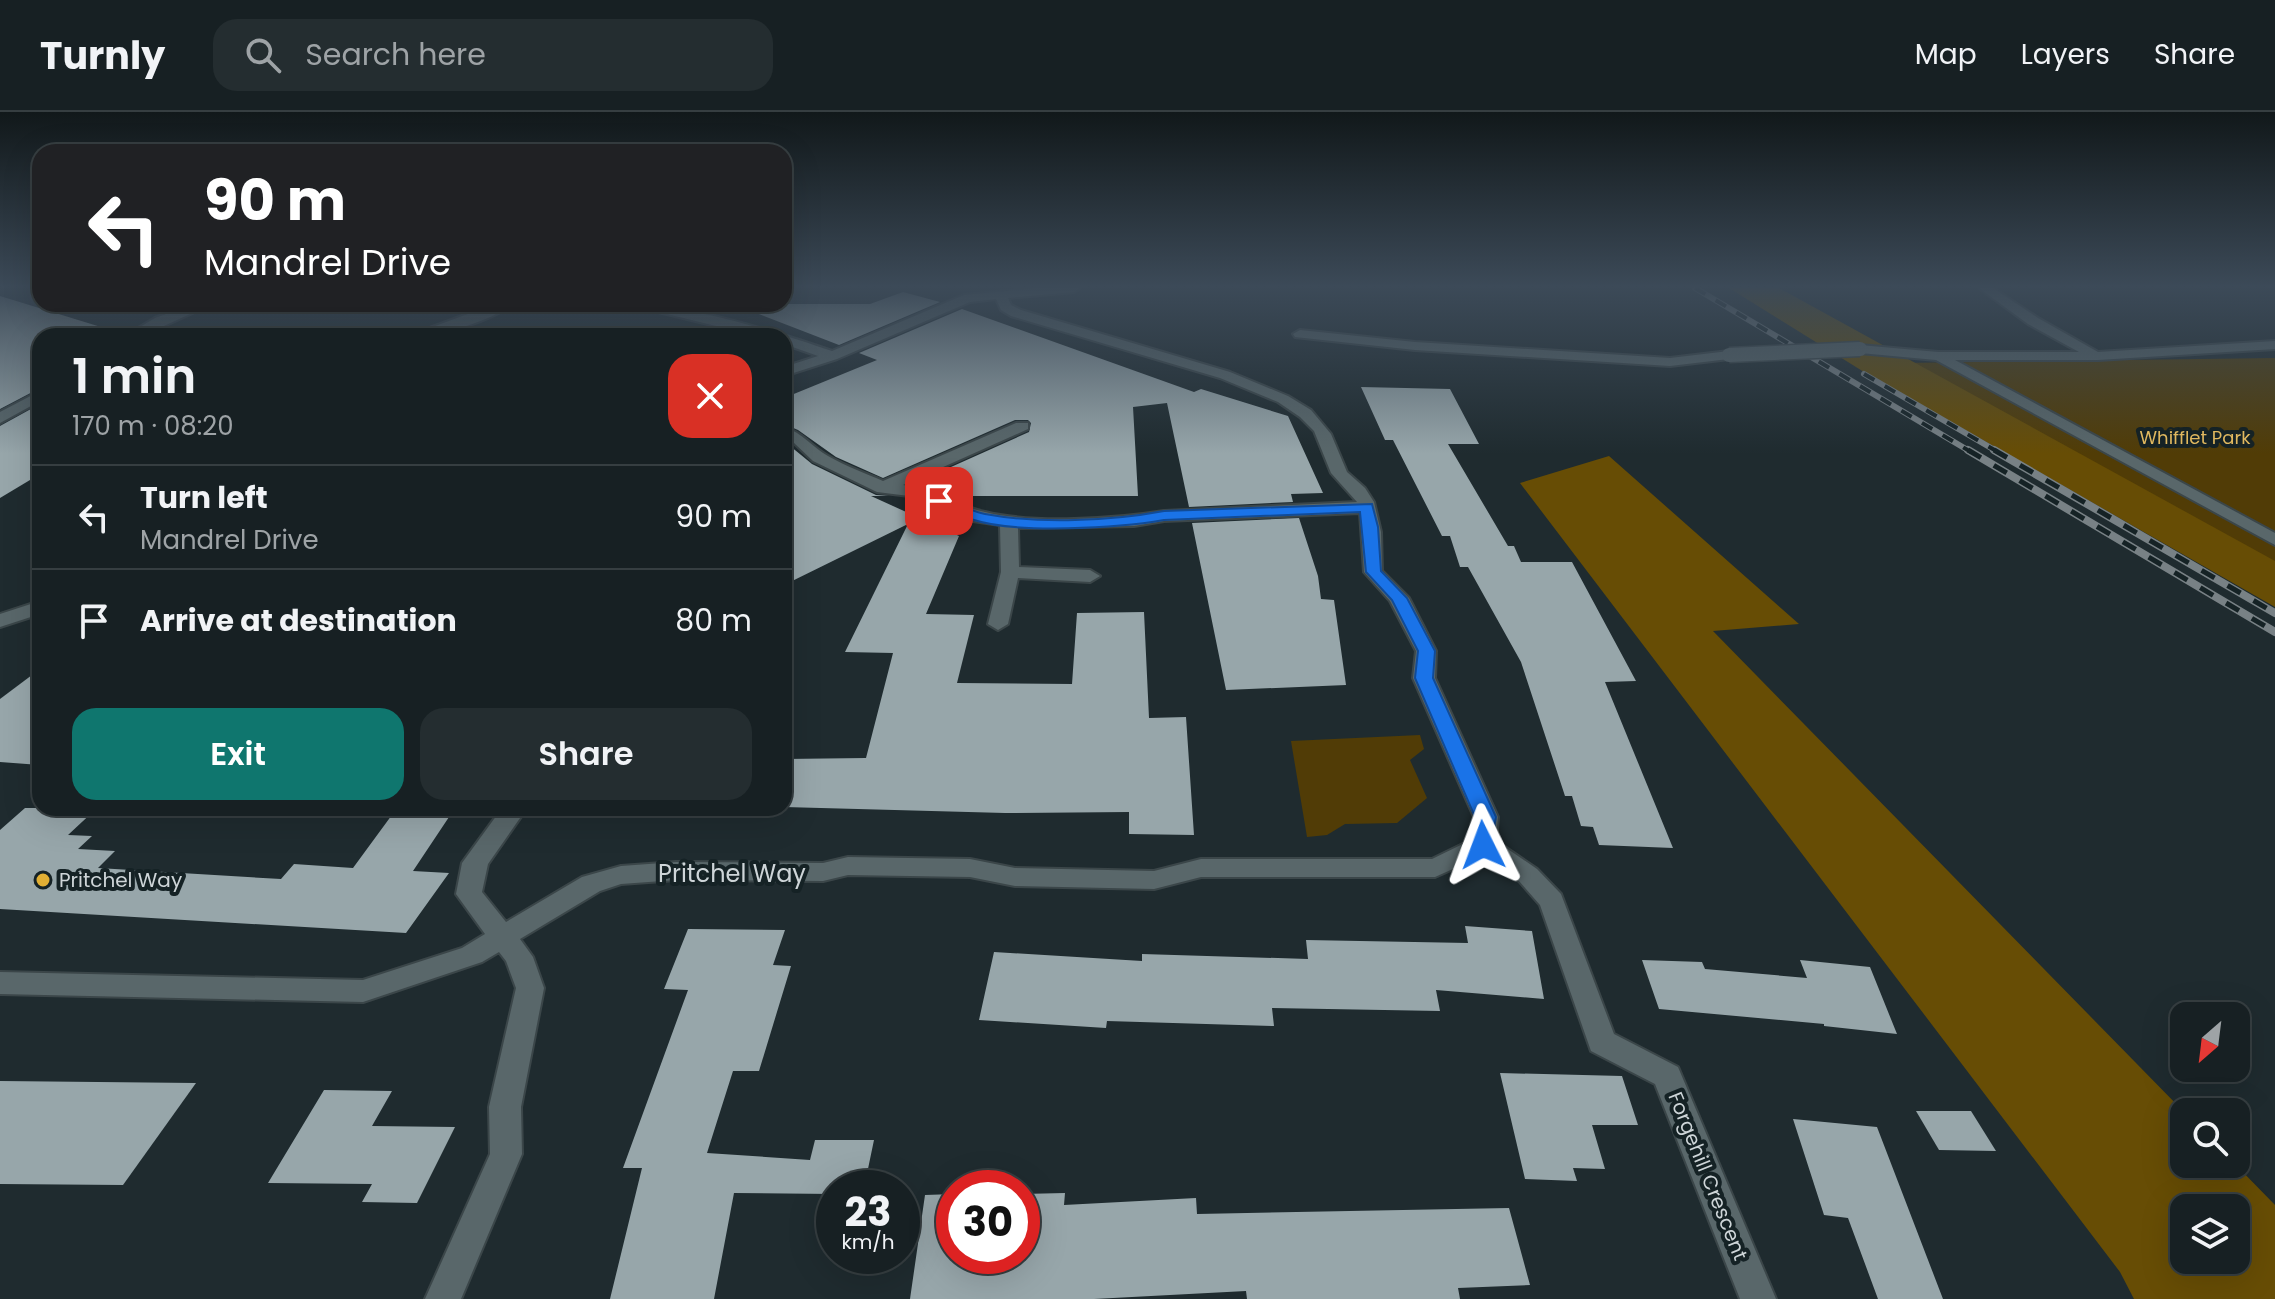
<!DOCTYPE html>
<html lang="en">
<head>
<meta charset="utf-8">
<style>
  :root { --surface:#172023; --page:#242d30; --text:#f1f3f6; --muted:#9ea3a6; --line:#363e41; --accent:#0f766e }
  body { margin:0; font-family:Poppins,sans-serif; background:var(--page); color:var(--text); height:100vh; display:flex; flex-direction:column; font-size:30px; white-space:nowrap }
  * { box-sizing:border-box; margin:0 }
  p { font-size:26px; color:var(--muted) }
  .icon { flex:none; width:44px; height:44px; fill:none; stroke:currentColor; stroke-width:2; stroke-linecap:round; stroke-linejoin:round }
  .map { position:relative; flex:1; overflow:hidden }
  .details { position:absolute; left:32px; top:216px; width:760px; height:488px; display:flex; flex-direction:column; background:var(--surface); border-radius:24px; box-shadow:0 8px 32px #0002,0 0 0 2px var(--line) }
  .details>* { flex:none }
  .banner { position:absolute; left:32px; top:32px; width:760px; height:168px; border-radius:24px; box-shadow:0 8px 32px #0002,0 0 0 2px var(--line); background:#202124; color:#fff; overflow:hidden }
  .needle { width:52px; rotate:208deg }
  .controls { position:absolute; left:2170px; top:890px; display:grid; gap:16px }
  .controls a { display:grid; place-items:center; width:80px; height:80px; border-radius:16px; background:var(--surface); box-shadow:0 8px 32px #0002,0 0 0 2px var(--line); font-size:40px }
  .speed { position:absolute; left:816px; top:1058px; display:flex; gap:16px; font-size:40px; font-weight:700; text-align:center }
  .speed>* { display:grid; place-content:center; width:104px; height:104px; border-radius:50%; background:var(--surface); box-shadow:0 8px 32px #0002,0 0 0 2px var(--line); line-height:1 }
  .speed small { font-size:20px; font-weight:400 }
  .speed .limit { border:12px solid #d22; background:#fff; color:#111 }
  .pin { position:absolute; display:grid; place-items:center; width:68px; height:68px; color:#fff; margin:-34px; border-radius:16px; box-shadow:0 4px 12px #0006 }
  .me { position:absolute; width:88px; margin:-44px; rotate:357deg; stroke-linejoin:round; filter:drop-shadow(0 0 6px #0008) }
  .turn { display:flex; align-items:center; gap:28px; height:168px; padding:0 40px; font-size:36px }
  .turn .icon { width:104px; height:104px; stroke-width:2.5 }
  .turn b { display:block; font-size:56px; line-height:68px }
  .round { display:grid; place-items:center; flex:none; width:84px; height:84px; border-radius:24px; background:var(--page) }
  .head { display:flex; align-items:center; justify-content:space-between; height:136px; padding:0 40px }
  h1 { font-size:48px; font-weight:600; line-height:60px }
  .button { display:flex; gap:16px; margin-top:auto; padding:16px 40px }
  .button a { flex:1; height:92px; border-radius:24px; background:var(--accent); color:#fff; font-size:32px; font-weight:600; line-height:92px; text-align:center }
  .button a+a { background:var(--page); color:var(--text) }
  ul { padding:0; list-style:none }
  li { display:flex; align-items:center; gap:24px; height:104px; padding:0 40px; border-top:2px solid var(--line) }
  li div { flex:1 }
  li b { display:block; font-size:30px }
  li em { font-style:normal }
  header { display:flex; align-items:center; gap:48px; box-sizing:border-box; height:112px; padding:0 40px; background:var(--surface); border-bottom:2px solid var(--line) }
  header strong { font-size:38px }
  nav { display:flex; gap:44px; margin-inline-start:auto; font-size:28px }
  .search { width:560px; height:72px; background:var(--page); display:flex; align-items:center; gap:20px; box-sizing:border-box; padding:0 28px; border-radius:24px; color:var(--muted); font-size:30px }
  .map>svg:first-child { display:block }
  .green { fill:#513c06 }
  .forest { fill:#674d05; fill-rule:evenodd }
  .building { fill:#97a6aa }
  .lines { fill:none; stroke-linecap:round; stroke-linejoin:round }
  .minor-casing { stroke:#3b4649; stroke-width:4 }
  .minor { fill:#59676a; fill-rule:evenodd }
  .rail-far1-casing { stroke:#788185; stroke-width:6 }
  .rail-casing { stroke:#788185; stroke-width:8 }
  .rail-far1 { stroke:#152225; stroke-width:4; stroke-dasharray:12; stroke-linecap:butt }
  .rail { stroke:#152225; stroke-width:5; stroke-dasharray:15; stroke-linecap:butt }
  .minor-bridge-casing { stroke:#3b4649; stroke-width:17; stroke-linecap:butt }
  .minor-bridge { stroke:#59676a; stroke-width:14 }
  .route { fill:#1a73e8; stroke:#114b97; stroke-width:2 }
  .poi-dot { fill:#e1af34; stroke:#152225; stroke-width:3 }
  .labels { text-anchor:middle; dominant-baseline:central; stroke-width:8; stroke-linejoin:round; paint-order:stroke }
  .far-park-label { font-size:18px; fill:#e0b85f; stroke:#152225 }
  .poi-label { font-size:20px; fill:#ced5d8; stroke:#152225; text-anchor:start }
  .street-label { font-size:20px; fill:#ced5d8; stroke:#152225 }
  .near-street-label { font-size:24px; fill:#ced5d8; stroke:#152225 }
</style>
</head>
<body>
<header>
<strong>Turnly</strong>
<div class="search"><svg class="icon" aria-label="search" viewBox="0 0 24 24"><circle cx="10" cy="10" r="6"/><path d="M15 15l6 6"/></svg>Search here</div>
<nav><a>Map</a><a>Layers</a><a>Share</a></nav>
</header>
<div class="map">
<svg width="2275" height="1187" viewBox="0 0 2275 1187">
  <rect width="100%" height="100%" fill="#1f2b2f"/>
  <g class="green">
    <polygon points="2275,246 2275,459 1898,251"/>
    <polygon points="1420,623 1424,637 1410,648 1427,686 1397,711 1345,712 1327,723 1307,725 1291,629"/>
  </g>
  <g class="forest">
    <polygon points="1729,176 1779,176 2275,449 2275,495 1864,260"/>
    <path d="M1609 344 1799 512 1713 519 2184 1000V1052H2235L2275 1093V1187H2134L2120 1160 1520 371ZM2184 1096H2236V1148H2184Z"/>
  </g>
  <g class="building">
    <polygon points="903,180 940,190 839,233 741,195 741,192 870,192"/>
    <polygon points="0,184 114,219 104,224 40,224 40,276 0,297"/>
    <polygon points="962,197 1194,280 1201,277 1288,304 1323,381 1291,382 1293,390 1189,395 1167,291 1133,295 1138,384 950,384 913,372 1029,320 1031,311 1028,308 1015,308 883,366 836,345 798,318 784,312 784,286 877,248 859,241"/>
    <polygon points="1361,275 1450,277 1479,332 1448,332 1508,434 1514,434 1521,450 1572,450 1636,569 1605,570 1673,736 1599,733 1593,715 1581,714 1572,684 1565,684 1521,550 1468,455 1460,455 1450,424 1442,424 1393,328 1385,328"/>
    <polygon points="40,292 40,362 0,386 0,314"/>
    <polygon points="784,329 812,352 876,383 889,384 871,384 959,424 926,502 974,503 957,571 1072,572 1077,501 1144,500 1149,606 1186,605 1194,723 1129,722 1129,700 1005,701 784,695 784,647 866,646 893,541 845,540 908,412 784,473"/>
    <polygon points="1299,406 1318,464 1321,487 1334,488 1346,573 1226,578 1192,411"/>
    <polygon points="40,557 40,653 0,650 0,587"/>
    <polygon points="25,696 97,696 68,723 92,724 78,737 115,739 98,756 281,767 294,752 353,756 397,696 455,696 413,759 449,761 406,821 0,797 0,718"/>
    <polygon points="1465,814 1532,819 1544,887 1436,878 1440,899 1272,896 1274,914 1107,909 1106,916 979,908 994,840 1142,849 1142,842 1308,847 1306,828 1468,831"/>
    <polygon points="688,817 785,818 773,853 791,854 759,959 733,959 707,1041 810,1048 815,1028 874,1028 864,1076 834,1076 834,1082 734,1081 714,1187 610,1187 642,1056 623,1056 688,878 664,877"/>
    <polygon points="1642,848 1702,850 1705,857 1807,866 1800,848 1870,855 1897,922 1824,914 1824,912 1659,897"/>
    <polygon points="1500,961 1622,964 1638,1013 1592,1013 1605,1057 1573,1056 1577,1069 1525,1067"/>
    <polygon points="0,969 196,971 123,1073 0,1072"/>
    <polygon points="324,978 392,979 372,1014 455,1015 417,1091 362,1090 372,1072 268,1071"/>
    <polygon points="1916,999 1971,999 1996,1039 1939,1038"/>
    <polygon points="1793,1007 1877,1015 1943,1187 1878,1187 1848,1106 1824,1103"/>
    <polygon points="1065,1081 1064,1093 1196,1086 1197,1102 1509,1096 1530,1173 1458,1176 1460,1187 1247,1187 1246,1179 1094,1187 910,1187 925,1083 954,1082 954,1144 1022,1144 1022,1082"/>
  </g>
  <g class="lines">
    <g class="minor-casing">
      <g id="minor">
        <path d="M1038 176H1080L1074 180 1008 186 1011 193 1021 198 1230 260 1288 284 1311 298 1331 322 1347 360 1365 376 1374 390 1381 420 1382 459 1409 486 1436 539 1435 566 1498 705 1496 729 1537 757 1561 782 1614 922 1678 955 1776 1187H1740L1655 972 1591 939 1540 793 1519 769 1482 744 1435 765H1201L1154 777 1015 774 970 765 848 763 823 769 676 768 621 772 600 779 520 827 533 845 544 876 521 995 522 1042 461 1187H425L490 1042 489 995 516 876 506 849 499 840 482 850 363 890 0 882V860L363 868 462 836 485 822 456 782 462 751 502 696H527L488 752 482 780 506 810 582 765 621 754 676 750 823 751 848 745 970 747 1015 756 1154 759 1201 747H1432L1471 728 1474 705 1413 566 1416 539 1390 489 1364 460 1360 401 1164 409 1134 414 1018 416 1019 455 1090 458 1100 464 1090 470 1018 466 1008 512 998 518 988 512 1001 460 1000 413 973 409 917 385 877 380 813 349 793 330 784 326V315C803 321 812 335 828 344 845 354 865 361 883 369L1016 311H1028V317L903 373C933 376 956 394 985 400 1033 412 1115 407 1164 399L1357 390 1331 361 1314 319 1300 305 1278 290 1220 266 1011 204 1001 198 996 187 970 190 837 247 784 264V255L818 244 784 232V224H757L626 192C687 192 774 219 832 239L964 183Z"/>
        <polygon points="1979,176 1993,176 2038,206 2098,240 2275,229 2275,237 2098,248 1955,248 2275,421 2275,433 1936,248 1860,241 1853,237 1860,233 1938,240 2079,240 2028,212"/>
        <polygon points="194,192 212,192 142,224 125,224 155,206"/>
        <path d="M495 192H512C489 211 438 224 408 224Z"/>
        <polygon points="1300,218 1415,230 1670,246 1729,239 1736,243 1729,247 1670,254 1415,238 1295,225 1293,222"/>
        <polygon points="40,279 40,289 0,311 0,300"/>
        <polygon points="40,489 40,502 0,515 0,502"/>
      </g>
    </g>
    <use href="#minor" class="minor"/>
    <g class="rail-far1-casing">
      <g id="rail-far1">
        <polyline points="1695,176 1971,340"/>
        <polyline points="1864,262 1998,340"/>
      </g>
    </g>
    <g class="rail-casing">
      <g id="rail">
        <polyline points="1968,338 2275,520"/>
        <polyline points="1994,338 2275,501"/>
      </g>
    </g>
    <use href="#rail-far1" class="rail-far1"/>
    <use href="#rail" class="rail"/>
    <g class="minor-bridge-casing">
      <polyline id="minor-bridge" points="1729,243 1860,237"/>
    </g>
    <use href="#minor-bridge" class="minor-bridge"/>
  </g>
  <linearGradient id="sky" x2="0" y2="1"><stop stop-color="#11181a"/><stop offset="0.51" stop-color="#3c4a58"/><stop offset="1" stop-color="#3c4a58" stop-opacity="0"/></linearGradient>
  <rect width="2275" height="342" fill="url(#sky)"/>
  <path class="route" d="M939 385C955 389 969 399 985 402 1039 412 1111 409 1164 399L1372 392 1378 415 1381 459 1407 486 1435 539 1433 566 1496 705 1490 738H1475L1472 733 1475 705 1415 566 1418 539 1392 488 1366 460 1360 400 1164 408C1119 416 1017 422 974 408 960 404 947 397 934 392L932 389Z"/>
  <circle class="poi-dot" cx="43" cy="768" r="8"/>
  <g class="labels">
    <g class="far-park-label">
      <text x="2195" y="325">Whifflet Park</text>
    </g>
    <g class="poi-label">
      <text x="59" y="768">Pritchel Way</text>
    </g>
    <g class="street-label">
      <text transform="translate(1708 1064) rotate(68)">Forgehill Crescent</text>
    </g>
    <g class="near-street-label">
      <text x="732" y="761">Pritchel Way</text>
    </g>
  </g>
</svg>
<div class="controls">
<a><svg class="needle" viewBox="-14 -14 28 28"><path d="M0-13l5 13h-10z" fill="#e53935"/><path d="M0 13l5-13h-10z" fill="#9ea3a6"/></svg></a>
<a><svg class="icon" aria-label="search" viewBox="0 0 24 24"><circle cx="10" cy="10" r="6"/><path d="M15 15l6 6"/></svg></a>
<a><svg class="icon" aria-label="layers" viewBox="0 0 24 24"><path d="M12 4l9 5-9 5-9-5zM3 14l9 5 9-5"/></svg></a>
</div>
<div class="speed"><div>23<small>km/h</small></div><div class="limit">30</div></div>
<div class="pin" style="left:939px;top:389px;background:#d93025"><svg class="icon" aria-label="arrive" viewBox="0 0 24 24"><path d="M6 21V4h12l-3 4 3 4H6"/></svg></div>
<svg class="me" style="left:1483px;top:733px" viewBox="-20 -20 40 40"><path d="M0-17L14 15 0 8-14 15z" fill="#1a73e8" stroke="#fff" stroke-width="4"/></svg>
<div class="banner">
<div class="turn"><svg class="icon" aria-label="left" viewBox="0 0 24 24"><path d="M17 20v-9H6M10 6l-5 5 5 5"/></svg><div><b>90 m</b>Mandrel Drive</div></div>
</div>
<section class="details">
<div class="head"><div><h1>1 min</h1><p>170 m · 08:20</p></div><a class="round" style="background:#d93025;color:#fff"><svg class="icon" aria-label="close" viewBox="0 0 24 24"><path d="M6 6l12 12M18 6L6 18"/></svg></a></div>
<ul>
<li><svg class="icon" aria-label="left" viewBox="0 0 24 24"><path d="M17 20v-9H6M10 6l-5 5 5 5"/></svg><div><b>Turn left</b><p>Mandrel Drive</p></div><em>90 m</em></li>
<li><svg class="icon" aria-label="arrive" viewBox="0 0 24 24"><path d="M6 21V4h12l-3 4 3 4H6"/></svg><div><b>Arrive at destination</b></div><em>80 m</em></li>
</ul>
<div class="button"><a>Exit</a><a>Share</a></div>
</section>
</div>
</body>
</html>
